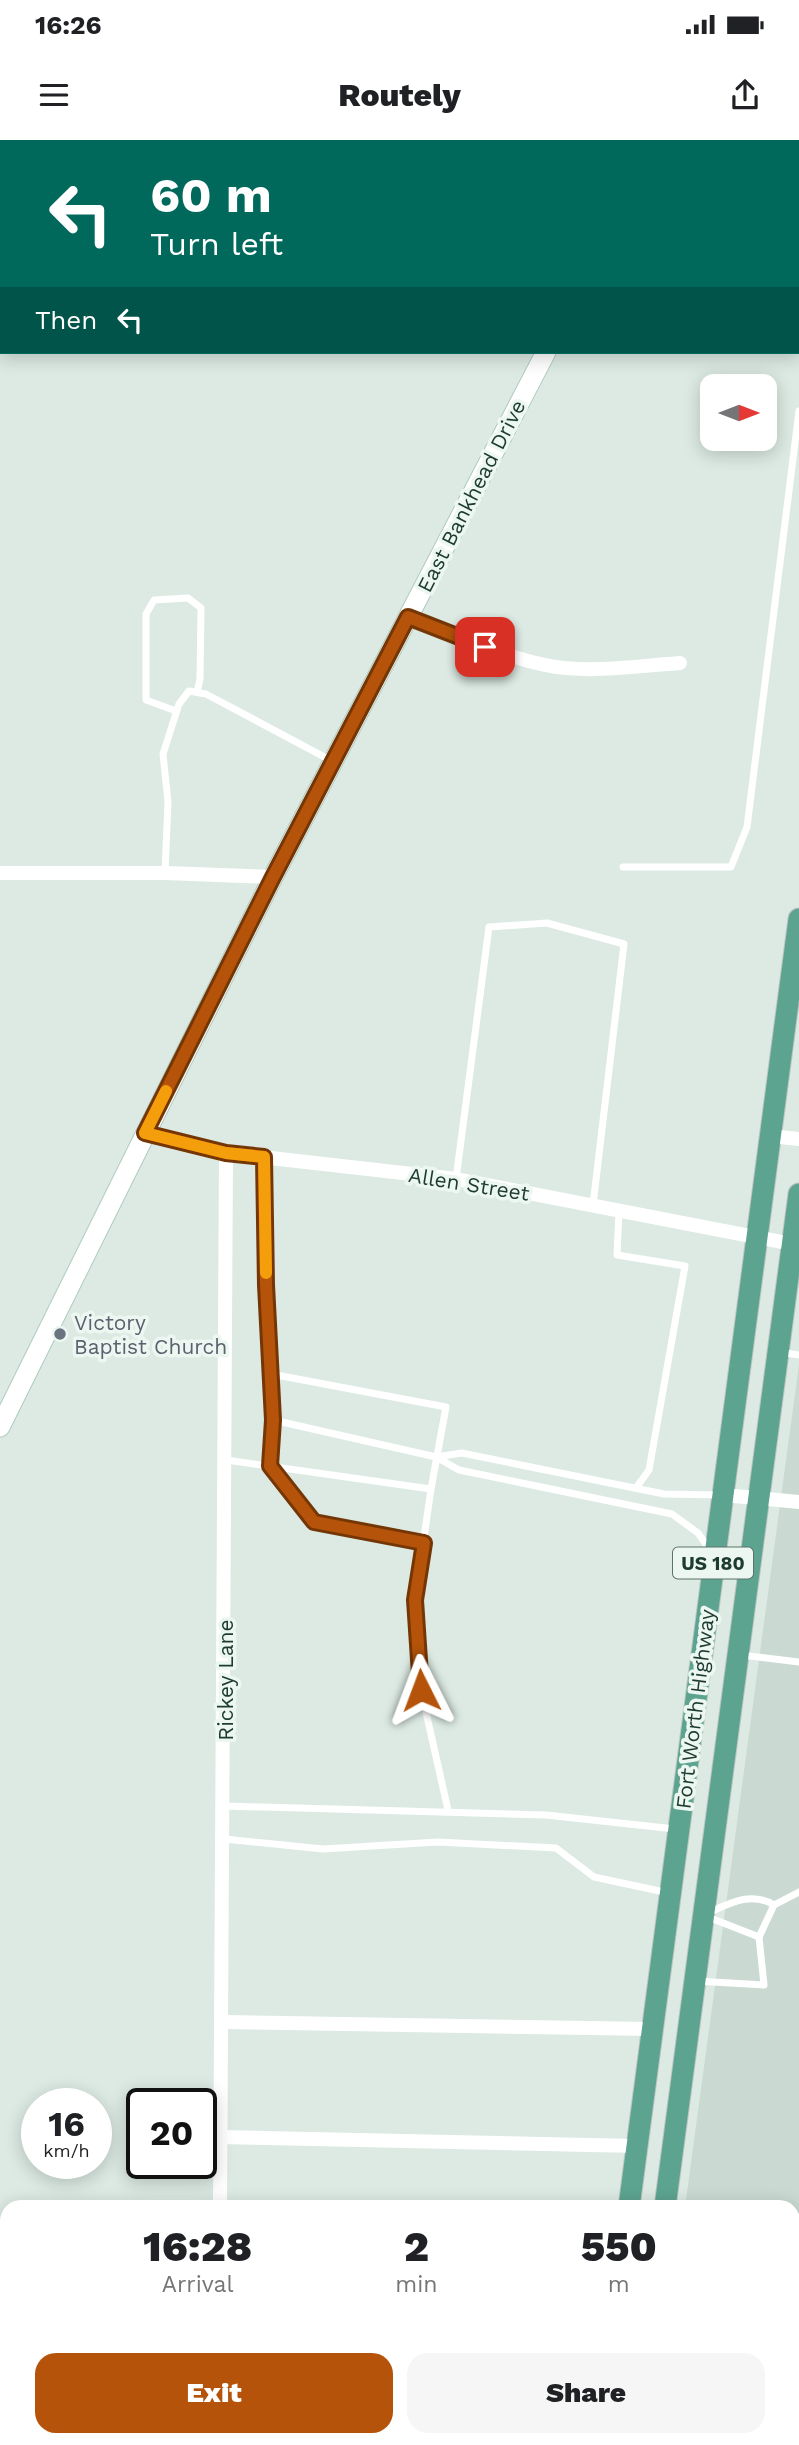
<!DOCTYPE html>
<html lang="en">
<head>
<meta charset="utf-8">
<style>
  :root { --surface:#fff; --page:#f6f6f6; --text:#202124; --muted:#757577; --accent:#b45309 }
  body { margin:0; font-family:"Work Sans",sans-serif; background:var(--page); color:var(--text); height:100vh; display:flex; flex-direction:column; font-size:26px; white-space:nowrap }
  * { box-sizing:border-box; margin:0 }
  p { font-size:23px; color:var(--muted) }
  .icon { flex:none; width:38px; height:38px; fill:none; stroke:currentColor; stroke-width:2; stroke-linecap:round; stroke-linejoin:round }
  .map { position:relative; flex:1; overflow:hidden }
  .side { position:absolute; left:0px; top:2060px; width:800px; height:247px; display:flex; flex-direction:column; background:var(--surface); border-radius:21px 21px 0 0; box-shadow:0 4px 18px #0003 }
  .side>* { flex:none }
  .guide { position:absolute; left:0px; top:0px; width:800px; height:214px; box-shadow:0 4px 18px #0003; background:#00695c; color:#fff; overflow:hidden }
  .needle { width:46px; rotate:90deg }
  .fabs { position:absolute; left:700px; top:234px; display:grid; gap:14px }
  .fabs a { display:grid; place-items:center; width:77px; height:77px; border-radius:14px; background:var(--surface); box-shadow:0 4px 18px #0003; font-size:35px }
  .speed { position:absolute; left:21px; top:1948px; display:flex; gap:14px; font-size:35px; font-weight:700; text-align:center }
  .speed>* { display:grid; place-content:center; width:91px; height:91px; border-radius:50%; background:var(--surface); box-shadow:0 4px 18px #0003; line-height:1 }
  .speed small { font-size:18px; font-weight:400 }
  .speed .limit { border:4px solid #111; border-radius:10px; background:#fff; color:#111 }
  .pin { position:absolute; display:grid; place-items:center; width:60px; height:60px; color:#fff; margin:-30px; border-radius:14px; box-shadow:0 4px 10px #0006 }
  .me { position:absolute; width:77px; margin:-38px; rotate:357deg; stroke-linejoin:round; filter:drop-shadow(0 0 5px #0008) }
  .turn { display:flex; align-items:center; gap:24px; height:147px; padding:0 35px; font-size:32px }
  .turn .icon { width:91px; height:91px; stroke-width:2.5 }
  .turn b { display:block; font-size:49px; line-height:60px }
  .then { display:flex; align-items:center; height:66px; padding:0 35px; background:#0003; gap:14px; font-size:26px }
  .eta { display:flex; justify-content:space-evenly; align-items:center; height:119px; text-align:center }
  .eta b { font-size:42px; font-weight:800; line-height:49px }
  .button { display:flex; gap:14px; margin-top:auto; padding:14px 35px }
  .button a { flex:1; height:80px; border-radius:21px; background:var(--accent); color:#fff; font-size:28px; font-weight:800; line-height:80px; text-align:center }
  .button a+a { background:var(--page); color:var(--text) }
  .status { display:flex; justify-content:space-between; align-items:center; height:49px; padding:0 35px; background:var(--surface); direction:ltr }
  .status svg { height:19px; fill:currentColor }
  header { display:flex; justify-content:space-between; align-items:center; height:91px; padding:0 35px; background:var(--surface); font-size:32px; font-weight:800 }
  .map>svg:first-child { display:block }
  .built { fill:#cadad2 }
  .lines { fill:none; stroke-linecap:round; stroke-linejoin:round }
  .secondary-casing { stroke:#aecbbf; stroke-width:21 }
  .primary-casing { stroke:#bbc4c1; stroke-width:23 }
  .lane { stroke:#fff; stroke-width:7 }
  .street { stroke:#fff; stroke-width:14 }
  .secondary { stroke:#fff; stroke-width:19 }
  .primary { stroke:#5ca48f; stroke-width:21 }
  .route-casing { stroke:#753606; stroke-width:18 }
  .route { stroke:#b45309; stroke-width:12 }
  .slow { stroke:#f59e0b; stroke-width:12 }
  .worship-dot { fill:#6b7280; stroke:#edf7f1; stroke-width:2.5 }
  .labels { text-anchor:middle; dominant-baseline:central; stroke-width:7; stroke-linejoin:round; paint-order:stroke }
  .shield { fill:#edf7f1; stroke:#5b736b; stroke-width:2 }
  .shield-label { font-size:19px; font-weight:bold; fill:#1d3b31 }
  .street-label { font-size:21px; fill:#1d3b31; stroke:#edf7f1 }
  .worship-label { font-size:21px; fill:#5b616d; stroke:#edf7f1; text-anchor:start }
</style>
</head>
<body>
<div class="status"><b>16:26</b><svg viewBox="0 0 49 12"><path d="M0 12V9h3v3zM5 12V6h3v6zM10 12V3h3v9zM15 12V0h3v12zM26 1h20v11H26zM47 4h2v5h-2z"/></svg></div>
<header><svg class="icon" aria-label="menu" viewBox="0 0 24 24"><path d="M4 6h16M4 12h16M4 18h16"/></svg>Routely<svg class="icon" aria-label="share" viewBox="0 0 24 24"><path d="M12 15V3M7 8l5-5 5 5M5 13v7h14v-7"/></svg></header>
<div class="map">
<svg width="799" height="2305" viewBox="0 0 799 2305">
  <rect width="100%" height="100%" fill="#dceae3"/>
  <polygon class="built" points="799,1224 799,2305 654,2305 655,2300 793,2300 793,2067 685,2067"/>
  <g class="lines">
    <g class="secondary-casing">
      <g id="secondary">
        <polyline points="654,2 655,0"/>
        <polyline points="0,1287 273,737 546,212"/>
      </g>
    </g>
    <g class="primary-casing">
      <g id="primary">
        <polyline points="629,2067 799,779"/>
        <polyline points="665,2067 799,1054"/>
        <polyline points="598,2305 598,2300"/>
        <polyline points="634,2305 635,2300"/>
      </g>
    </g>
    <g class="lane">
      <polyline points="176,571 146,560 146,474 154,460 188,458 201,468 200,539 197,552"/>
      <polyline points="623,727 731,727 747,687 799,271"/>
      <polyline points="165,732 168,662 163,614 179,564 189,551 206,554 332,621"/>
      <polyline points="264,1018 266,1145 273,1280 436,1317"/>
      <polyline points="456,1039 489,787 547,783 624,804 593,1065"/>
      <polyline points="619,1071 617,1115 685,1126 649,1330 636,1348"/>
      <polyline points="779,1212 799,1215"/>
      <polyline points="271,1234 446,1267 431,1349"/>
      <polyline points="273,1280 270,1326 314,1382 423,1403"/>
      <polyline points="226,1320 431,1349 415,1460 421,1550 448,1670"/>
      <polyline points="710,1410 698,1393 672,1374 459,1330 436,1317 462,1313 664,1354 721,1355"/>
      <polyline points="741,1515 799,1522"/>
      <polyline points="224,1666 546,1675 675,1689"/>
      <polyline points="224,1699 323,1709 438,1702 556,1708 594,1737 669,1753"/>
      <path d="M708 1773C730 1763 751 1751 774 1765"/>
      <polyline points="708,1777 759,1797 774,1765 799,1752"/>
      <polyline points="696,1841 764,1845 759,1797"/>
      <polyline points="793,2107 799,2108"/>
      <polyline points="793,2220 799,2221"/>
      <polyline points="701,2305 702,2300"/>
    </g>
    <g class="street">
      <polyline points="60,2 60,0"/>
      <polyline points="0,198 2,198"/>
      <path d="M408 477C453 494 498 515 545 525 588 534 637 526 680 523"/>
      <polyline points="0,733 165,733 273,737"/>
      <polyline points="145,993 226,1013 456,1039 792,1104"/>
      <polyline points="770,996 799,999"/>
      <polyline points="723,1355 799,1362"/>
      <polyline points="223,1882 653,1889"/>
      <polyline points="220,1997 637,2006"/>
      <polyline points="220,2067 226,1013"/>
    </g>
    <use href="#secondary" class="secondary"/>
    <use href="#primary" class="primary"/>
  </g>
  <g class="lines">
    <g class="route-casing">
      <polyline id="route" points="421,1550 415,1460 424,1403 314,1382 270,1326 273,1280 266,1145 264,1017 226,1013 145,993 273,737 408,477 485,507"/>
    </g>
    <use href="#route" class="route"/>
    <polyline class="slow" points="166,951 145,993 226,1013 264,1017 266,1133"/>
  </g>
  <circle class="worship-dot" cx="60" cy="1194" r="7"/>
  <g class="labels">
    <rect class="shield" x="673" y="1407.5" width="80" height="31" rx="5"/>
    <g class="shield-label">
      <text x="713" y="1423">US 180</text>
    </g>
    <g class="street-label">
      <text transform="translate(471 356) rotate(-63)">East Bankhead Drive</text>
      <text transform="translate(469 1044) rotate(9)">Allen Street</text>
      <text transform="translate(225 1540) rotate(-90)">Rickey Lane</text>
      <text transform="translate(695 1569) rotate(-83)">Fort Worth Highway</text>
    </g>
    <g class="worship-label">
      <text x="74" y="1182">Victory<tspan x="74" dy="24">Baptist Church</tspan></text>
    </g>
  </g>
</svg>
<div class="fabs">
<a><svg class="needle" viewBox="-14 -14 28 28"><path d="M0-13l5 13h-10z" fill="#e53935"/><path d="M0 13l5-13h-10z" fill="#757577"/></svg></a>
</div>
<div class="speed"><div>16<small>km/h</small></div><div class="limit">20</div></div>
<div class="pin" style="left:485px;top:507px;background:#d93025"><svg class="icon" aria-label="arrive" viewBox="0 0 24 24"><path d="M6 21V4h12l-3 4 3 4H6"/></svg></div>
<svg class="me" style="left:421px;top:1550px" viewBox="-20 -20 40 40"><path d="M0-17L14 15 0 8-14 15z" fill="#b45309" stroke="#fff" stroke-width="4"/></svg>
<div class="guide">
<div class="turn"><svg class="icon" aria-label="left" viewBox="0 0 24 24"><path d="M17 20v-9H6M10 6l-5 5 5 5"/></svg><div><b>60 m</b>Turn left</div></div>
<div class="then">Then<svg class="icon" aria-label="left" viewBox="0 0 24 24"><path d="M17 20v-9H6M10 6l-5 5 5 5"/></svg></div>
</div>
<section class="side">
<div class="eta">
<div><b>16:28</b><p>Arrival</p></div>
<div><b>2</b><p>min</p></div>
<div><b>550</b><p>m</p></div>
</div>
<div class="button"><a>Exit</a><a>Share</a></div>
</section>
</div>
</body>
</html>
